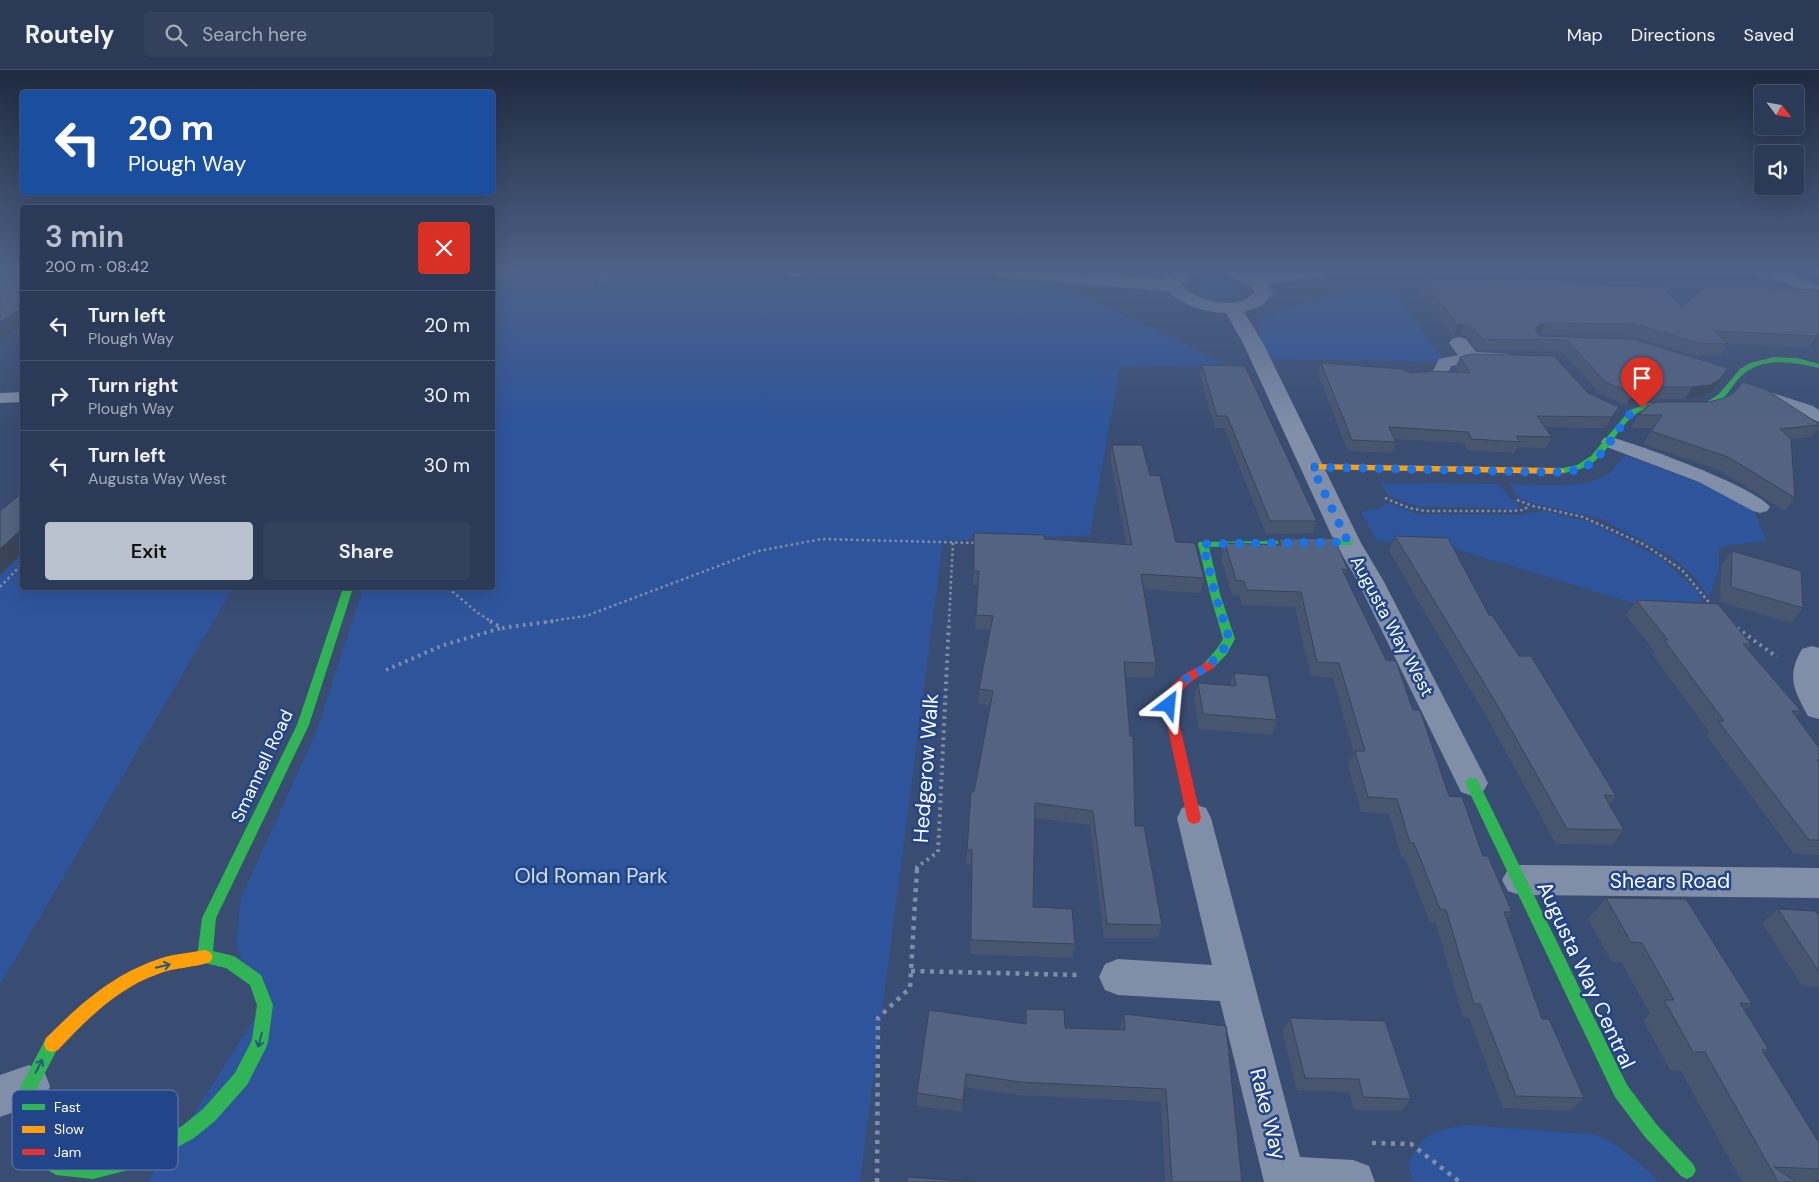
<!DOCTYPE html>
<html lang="en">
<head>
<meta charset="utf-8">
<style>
  :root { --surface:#2b3a56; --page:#33415c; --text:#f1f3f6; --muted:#a6adb9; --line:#47546c; --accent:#bac1ce }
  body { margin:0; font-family:"DM Sans",sans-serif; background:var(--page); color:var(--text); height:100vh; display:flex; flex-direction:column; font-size:19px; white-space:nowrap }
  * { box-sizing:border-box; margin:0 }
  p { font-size:16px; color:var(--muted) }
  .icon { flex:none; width:28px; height:28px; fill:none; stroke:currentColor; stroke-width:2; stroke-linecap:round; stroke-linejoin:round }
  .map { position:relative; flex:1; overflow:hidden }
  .panel { position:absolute; left:20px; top:135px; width:475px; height:385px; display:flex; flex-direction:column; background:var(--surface); border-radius:5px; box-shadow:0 5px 20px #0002,0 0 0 1px var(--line) }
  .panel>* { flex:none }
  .top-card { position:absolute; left:20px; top:20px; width:475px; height:105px; border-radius:5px; box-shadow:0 5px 20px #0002,0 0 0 1px var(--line); background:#1a4fa0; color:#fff; overflow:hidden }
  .needle { width:32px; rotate:121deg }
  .fabs { position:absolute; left:1754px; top:15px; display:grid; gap:10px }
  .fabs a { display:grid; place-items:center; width:50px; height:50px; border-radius:5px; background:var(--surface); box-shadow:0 5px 20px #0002,0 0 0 1px var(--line); font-size:25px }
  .pin { position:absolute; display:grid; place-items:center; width:42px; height:42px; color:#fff; margin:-51px -21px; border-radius:50% 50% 50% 0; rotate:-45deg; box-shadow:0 0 5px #0007 }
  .pin .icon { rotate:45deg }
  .me { position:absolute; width:55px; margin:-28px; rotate:29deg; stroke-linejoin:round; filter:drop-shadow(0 0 4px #0008) }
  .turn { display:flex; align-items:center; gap:18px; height:105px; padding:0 25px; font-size:22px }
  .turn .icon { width:65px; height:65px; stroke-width:2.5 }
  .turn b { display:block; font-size:35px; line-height:42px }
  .round { display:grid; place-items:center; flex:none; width:52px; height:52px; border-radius:5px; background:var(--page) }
  .headline { display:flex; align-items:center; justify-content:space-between; height:85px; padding:0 25px }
  h1 { font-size:30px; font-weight:600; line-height:38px; color:var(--accent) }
  .cta { display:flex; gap:10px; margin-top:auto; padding:10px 25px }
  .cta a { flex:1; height:58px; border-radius:5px; background:var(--accent); color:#111; font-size:20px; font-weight:600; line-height:58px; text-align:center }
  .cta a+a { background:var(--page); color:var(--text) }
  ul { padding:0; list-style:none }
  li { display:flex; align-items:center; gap:15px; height:70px; padding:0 25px; border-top:1px solid var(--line) }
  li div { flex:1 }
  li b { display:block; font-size:19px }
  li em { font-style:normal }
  header { display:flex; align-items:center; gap:30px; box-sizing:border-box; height:70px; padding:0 25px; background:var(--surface); border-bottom:1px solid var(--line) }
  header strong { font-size:24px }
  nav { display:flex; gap:28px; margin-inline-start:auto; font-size:18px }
  .search { width:350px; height:45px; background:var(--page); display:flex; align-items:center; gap:12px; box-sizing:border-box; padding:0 18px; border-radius:5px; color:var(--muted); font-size:19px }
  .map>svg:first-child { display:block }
  .green { fill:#2e549b }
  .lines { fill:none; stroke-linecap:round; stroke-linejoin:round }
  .path-far3 { stroke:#808ea7; stroke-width:2; stroke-dasharray:2 2.5; stroke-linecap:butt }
  .path-far2 { stroke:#808ea7; stroke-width:2.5; stroke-dasharray:2.5 3; stroke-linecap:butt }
  .path-far1 { stroke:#808ea7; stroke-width:4; stroke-dasharray:2.5 4.5; stroke-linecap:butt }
  .path { stroke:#808ea7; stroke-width:4.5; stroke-dasharray:4 5.5; stroke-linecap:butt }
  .lane { fill:#808ea7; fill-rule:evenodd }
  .street { fill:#808ea7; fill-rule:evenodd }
  .fast { fill:#30b455; fill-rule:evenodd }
  .slow { fill:#ff9f0a; fill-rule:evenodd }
  .jam { fill:#e5322d; fill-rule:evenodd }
  .wall { fill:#47556f }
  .shaded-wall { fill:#3a455a }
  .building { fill:#536381; stroke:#3a455a }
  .oneway { stroke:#255b7f }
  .route { stroke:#1a73e8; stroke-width:9; stroke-dasharray:0 16.2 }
  .labels { text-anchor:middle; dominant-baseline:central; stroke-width:5; stroke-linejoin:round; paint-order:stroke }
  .street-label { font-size:18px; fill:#fff; stroke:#224589 }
  .near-street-label { font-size:21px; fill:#fff; stroke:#224589 }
  .near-park-label { font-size:21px; fill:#d3e0f8; stroke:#224589 }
  .key { fill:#224589; stroke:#647dac; stroke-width:1 }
  .key-label { font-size:14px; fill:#fff }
</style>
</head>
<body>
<header>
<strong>Routely</strong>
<div class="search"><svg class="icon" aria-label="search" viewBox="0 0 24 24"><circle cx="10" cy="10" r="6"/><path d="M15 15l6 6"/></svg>Search here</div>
<nav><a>Map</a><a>Directions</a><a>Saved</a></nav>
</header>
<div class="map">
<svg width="1819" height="1112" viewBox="0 0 1819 1112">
  <rect width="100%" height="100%" fill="#394d72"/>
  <g class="green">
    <polygon points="538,206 1051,211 1228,295 1120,297 1090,465 943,471 860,1112 147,1112 178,1069 261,938 236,876 241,828 317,660 363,518 492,518 493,207"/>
    <path d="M1203 207C1216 206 1233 207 1241 219L1240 222C1228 231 1198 230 1192 214Z"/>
    <polygon points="1392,218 1445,292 1269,289 1258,259 1261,249 1293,236 1352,219"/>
    <path d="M1625 385 1718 420 1754 441 1767 471 1727 475 1719 478V499L1709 527 1695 508 1671 486 1599 448 1530 433 1518 427 1509 414C1536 414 1583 420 1607 405 1614 401 1619 391 1625 385Z"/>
    <polygon points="1380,413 1499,414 1509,427 1520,437 1512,440 1481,437 1419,437 1389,426"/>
    <polygon points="1390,433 1418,444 1515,445 1544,441 1588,451 1661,488 1697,520 1703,532 1646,537 1440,474 1377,471 1361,442 1377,439"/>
    <polygon points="22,484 22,518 233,518 0,915 0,506"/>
    <path d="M1468 1055 1597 1065C1622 1077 1640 1093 1659 1112H1413L1408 1093C1426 1060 1432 1061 1468 1055Z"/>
  </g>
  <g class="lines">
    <polyline class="path-far3" points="599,212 607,202"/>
    <g class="path-far2">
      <polyline points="1385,428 1409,438 1425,441 1512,441 1524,440 1528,436"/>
      <polyline points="1517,430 1533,436 1583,447 1645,475 1682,500 1712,536"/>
      <polyline points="0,517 22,494"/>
      <polyline points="448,518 478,543 492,552"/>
      <polyline points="545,552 586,546 758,481 822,469 977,473"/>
      <polyline points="949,552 953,472"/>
    </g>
    <g class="path-far1">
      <polyline points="490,551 502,558 554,551"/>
      <polyline points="1737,558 1777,587"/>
      <polyline points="386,600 441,576 501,558"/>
      <polyline points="917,799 917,797 938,782 949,551"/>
    </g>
    <g class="path">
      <polyline points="911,901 1080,905"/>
      <polyline points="1372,1073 1411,1074 1460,1112"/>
      <polyline points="877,1112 878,948 910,918 917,798"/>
    </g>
    <g class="lane">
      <polygon points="1755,202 1778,202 1819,215 1819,224 1757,205"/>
      <polygon points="1470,283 1476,285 1478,288 1476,291 1451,296 1445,309 1414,312 1408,310 1406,307 1408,304 1433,301 1439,289"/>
      <polygon points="1757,318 1813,336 1819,340 1819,352 1801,344 1751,327 1749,323 1751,319"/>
      <polygon points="22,322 22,332 0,333 0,323"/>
      <path d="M1610 367C1638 374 1756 417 1770 437L1767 441 1760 443 1753 441 1699 412 1604 376 1601 372 1604 368Z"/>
    </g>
    <g class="street">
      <polygon points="786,202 808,202 806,206 788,206"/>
      <path d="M995 202H1070L1165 210 1173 202H1191L1182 215C1198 232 1237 242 1255 222 1249 210 1234 212 1227 202H1252L1259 206 1279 202H1323L1321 206 1315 207 1268 214 1273 223 1263 235 1244 242 1263 273 1361 473 1383 510 1488 713 1483 722 1472 726 1461 722 1357 510 1335 473 1243 273 1226 243C1205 242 1183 236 1168 221L1003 207 997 206Z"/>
      <polygon points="1459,267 1466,269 1476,282 1510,284 1513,288 1510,292 1503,294 1463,292 1449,273 1452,269"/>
      <path d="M1812 576 1819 578V649L1808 646C1794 620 1786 606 1802 579Z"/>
      <polygon points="1194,734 1206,738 1211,748 1300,1087 1353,1090 1369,1096 1375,1112 1264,1112 1220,931 1118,925 1105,920 1099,907 1105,894 1118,889 1212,895 1177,748 1182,738"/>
      <polygon points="1520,795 1819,798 1819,828 1520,825 1508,821 1502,810 1508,799"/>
      <polygon points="29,995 44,1001 50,1016 44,1031 0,1047 0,1005"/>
    </g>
    <g class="fast">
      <path d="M1774 287 1797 288 1819 294V298C1790 291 1756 285 1735 313 1727 324 1721 334 1707 338 1684 344 1653 329 1633 346 1609 367 1606 396 1569 402 1564 403 1560 405 1555 401L1557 399 1577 395 1591 386 1630 340 1650 333 1695 335 1707 332 1719 324 1740 299 1750 293Z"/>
      <path d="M1348 470 1352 471 1353 473 1352 475 1209 477 1220 524 1235 569 1226 585 1213 598H1205L1203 595C1210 586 1218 579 1223 569L1210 524 1198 474 1199 472Z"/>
      <polygon points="343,518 353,518 309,655 216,848 213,881 234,886 261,905 273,935 268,972 266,978 247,1015 215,1051 194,1068 144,1096 93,1109 56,1105 30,1089 14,1056 21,1016 46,968 52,966 58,968 60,974 37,1018 32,1055 42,1077 59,1087 93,1091 141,1079 182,1056 203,1039 235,1003 252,970 257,935 250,915 226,898 200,892 197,887 202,848 297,655"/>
      <polygon points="1472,708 1477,709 1479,713 1627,1015 1657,1055 1693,1094 1696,1100 1693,1106 1687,1109 1681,1106 1645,1067 1615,1027 1465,713 1467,709"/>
    </g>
    <g class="slow">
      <polygon points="1312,394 1560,398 1565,401 1560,404 1309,399 1309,395"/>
      <path d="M205 880 210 882 213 887 210 892C194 898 175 897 158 904 118 918 86 950 58 980L52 982 46 980 44 974 46 968C78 936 112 905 156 890 171 884 189 883 205 880Z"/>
    </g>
    <path class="jam" d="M1209 591 1213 592 1215 595 1213 598C1193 610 1184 613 1175 635L1201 748 1199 752 1194 754 1189 752 1187 748 1163 635 1172 615 1183 605Z"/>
  </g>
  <g class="wall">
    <polygon points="1423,209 1603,216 1681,237 1819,220 1819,268 1809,277 1728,274 1721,285 1691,285 1629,265 1541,264 1538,265 1539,266 1633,269 1728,298 1721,310 1713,321 1702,327 1685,329 1647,329 1626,335 1599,323 1564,283 1556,281 1477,280 1467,267 1460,265 1453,267 1419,220"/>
    <polygon points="1460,287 1588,323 1619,337 1613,348 1606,358 1545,357 1552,367 1546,378 1517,377 1514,383 1467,380 1463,373 1395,369 1396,372 1392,383 1348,381 1318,304 1321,293 1410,303 1458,302 1455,297"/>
    <polygon points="1202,295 1317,451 1313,463 1266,464 1224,358 1215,358 1200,306"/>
    <polygon points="1647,336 1819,354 1819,357 1812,367 1791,369 1795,428 1785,441 1719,400 1643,374 1653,358 1631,358 1639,345"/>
    <polygon points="1112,375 1150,405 1176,472 1204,508 1200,523 1144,519 1156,593 1153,608 1125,607 1135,756 1162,855 1158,868 1104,868 1090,755 1035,748 1033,837 1075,874 1072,888 970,884 971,794 966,794 971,722 974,722 991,635 978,634 979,619 990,560 975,559 978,515 973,515 974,463 1126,474 1110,388"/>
    <polygon points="1395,466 1489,545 1519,586 1616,726 1609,735 1624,760 1612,775 1556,774 1490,653 1389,481"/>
    <polygon points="1279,469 1348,500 1345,505 1386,590 1413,640 1449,726 1483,786 1512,842 1507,849 1542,949 1584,1028 1570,1041 1503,1038 1469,948 1463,947 1436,854 1430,853 1405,788 1402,788 1389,744 1361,742 1348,695 1354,683 1333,608 1311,606 1295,537 1242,535 1240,526 1232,525 1221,488 1225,473 1277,475"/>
    <polygon points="1732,481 1803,538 1791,553 1720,532 1721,496"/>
    <polygon points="1636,530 1751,574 1748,579 1801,641 1796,646 1819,678 1819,785 1794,784 1706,665 1709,662 1653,585 1655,582 1626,545"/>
    <polygon points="1234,603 1277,650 1272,665 1199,659 1194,628 1198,613 1230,615"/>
    <polygon points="1606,828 1752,934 1744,940 1769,980 1764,984 1819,1073 1819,1109 1813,1112 1742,1112 1681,1001 1670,1000 1643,950 1650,944 1622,893 1612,892 1588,849"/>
    <polygon points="1778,839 1819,846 1819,917 1802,916 1762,853"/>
    <polygon points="1026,939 1065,958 1120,960 1120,957 1124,944 1242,1112 1165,1112 1161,1032 1018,1025 964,1017 962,1042 917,1036 917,1023 1024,953"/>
    <polygon points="1290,948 1411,1029 1401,1041 1354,1040 1349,1022 1297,1020 1282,962"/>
  </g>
  <g class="shaded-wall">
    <polygon points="22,238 22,256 0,270 0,252"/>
    <polygon points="1546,253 1541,264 1533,266 1535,259 1539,255"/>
    <polygon points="1464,254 1460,265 1453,267 1458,255"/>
    <polygon points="1819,264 1819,268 1809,277 1817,266"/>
    <polygon points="1728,298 1721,310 1713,321 1702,327 1685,329 1692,317"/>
    <polygon points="1653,317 1647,329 1626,335 1633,323"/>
    <polygon points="1619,337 1613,348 1606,358 1612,347"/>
    <polygon points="22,459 22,483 0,504 0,479"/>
  </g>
  <g class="building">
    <polygon points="0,209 22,209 22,238 0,252"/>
    <polygon points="1423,209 1600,213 1603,216 1661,217 1679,233 1681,237 1704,218 1819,220 1819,264 1817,266 1714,261 1728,274 1698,273 1635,254 1546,253 1539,255 1535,259 1539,266 1633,269 1728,298 1720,309 1710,315 1692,317 1653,317 1633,323 1605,312 1569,272 1562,270 1482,269 1471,256 1464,254 1458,255"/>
    <polygon points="1471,284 1554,286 1588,323 1619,337 1612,347 1537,346 1552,367 1516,366 1520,372 1472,369 1468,362 1389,357 1396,372 1352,370 1321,293 1402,299 1410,303 1438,301 1470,303 1460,287"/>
    <polygon points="1202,295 1245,296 1317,451 1270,451 1227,346 1217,346"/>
    <polygon points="1743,312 1765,319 1819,354 1819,355 1780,359 1791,369 1795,428 1728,387 1651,361 1662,345 1639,345 1647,336 1657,332 1709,332 1724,328 1734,323"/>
    <polygon points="1112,375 1142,375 1150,405 1160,406 1176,472 1195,473 1204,508 1141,504 1156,593 1124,592 1130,666 1133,667 1135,756 1144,756 1162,855 1107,854 1093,741 1035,733 1033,837 1072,839 1075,874 971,870 972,780 967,780 971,722 974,722 993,621 979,619 993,546 976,545 979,501 974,501 974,463 1044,465 1044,469 1132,475"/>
    <polygon points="22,423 22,459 0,479 0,441"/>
    <polygon points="1395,466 1448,468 1489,545 1492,545 1519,586 1531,586 1616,726 1604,725 1624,760 1567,759 1499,638"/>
    <polygon points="1334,468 1348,500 1342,499 1386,590 1396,591 1413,640 1420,640 1449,726 1462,727 1483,786 1488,786 1512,842 1504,842 1542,949 1549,949 1584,1028 1516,1026 1480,934 1474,934 1446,840 1440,839 1414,773 1410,773 1397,729 1368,727 1355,681 1365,681 1339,593 1317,592 1301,522 1247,520 1244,511 1236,510 1225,473 1281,475 1279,469"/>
    <polygon points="1732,481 1801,501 1803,538 1731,517"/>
    <polygon points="1636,530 1718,534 1751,574 1743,574 1801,641 1792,641 1819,678 1819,690 1817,690 1819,693 1819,770 1809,770 1718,651 1724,651 1664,570 1668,570"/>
    <polygon points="1234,603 1268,606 1277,650 1203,644 1198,613 1236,616"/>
    <polygon points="1606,828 1686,829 1752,934 1740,933 1769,980 1762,980 1819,1073 1819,1099 1774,1097 1796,1112 1778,1112 1705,982 1693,982 1664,930 1674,930 1642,873 1631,872"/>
    <polygon points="1778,839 1815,841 1819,846 1819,902"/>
    <polygon points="1026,939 1064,940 1065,958 1125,960 1124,944 1226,956 1242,1112 1172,1112 1166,1019 1020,1012 966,1004 963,1030 917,1023 929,940 1026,954"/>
    <polygon points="1290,948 1385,951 1411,1029 1363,1027 1359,1009 1305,1008"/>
    <polygon points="907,1107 975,1112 907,1112"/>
  </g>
  <defs><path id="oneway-shaft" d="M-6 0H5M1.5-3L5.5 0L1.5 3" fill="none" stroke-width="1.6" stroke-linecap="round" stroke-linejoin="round" transform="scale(1.25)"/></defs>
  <g class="oneway">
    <use href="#oneway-shaft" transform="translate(163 896) rotate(-14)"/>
    <use href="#oneway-shaft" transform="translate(260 970) rotate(105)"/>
    <use href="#oneway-shaft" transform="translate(39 996) rotate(-63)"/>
  </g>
  <linearGradient id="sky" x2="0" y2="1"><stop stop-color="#1f2a3f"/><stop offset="0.56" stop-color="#4e6287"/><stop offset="1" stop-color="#4e6287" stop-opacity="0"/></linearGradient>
  <rect width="1819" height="358" fill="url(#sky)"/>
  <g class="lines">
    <path class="route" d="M1169 635 1176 618 1187 608 1206 598 1222 582 1229 568 1215 524 1203 474 1348 472 1312 397 1539 402C1553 402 1571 403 1585 397 1601 389 1617 361 1628 346L1634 341 1642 338"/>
  </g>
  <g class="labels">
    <g class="street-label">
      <text transform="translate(1392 556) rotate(62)">Augusta Way West</text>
      <text transform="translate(262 696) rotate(-65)">Smannell Road</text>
    </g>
    <g class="near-street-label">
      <text transform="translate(926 698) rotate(-86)">Hedgerow Walk</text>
      <text x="1670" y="811">Shears Road</text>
      <text transform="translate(1586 905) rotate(65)">Augusta Way Central</text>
      <text transform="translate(1268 1044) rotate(76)">Rake Way</text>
    </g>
    <g class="near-park-label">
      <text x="591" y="806">Old Roman Park</text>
    </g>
  </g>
  <rect x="12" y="1020" width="166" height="80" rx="8" class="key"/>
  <rect x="22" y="1034" width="23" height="6" fill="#30b455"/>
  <rect x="22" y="1056" width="23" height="7" fill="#ff9f0a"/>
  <rect x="22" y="1079" width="23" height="6" fill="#e5322d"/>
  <g class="key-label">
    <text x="54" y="1042">Fast</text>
    <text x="54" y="1064">Slow</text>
    <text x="54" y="1087">Jam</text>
  </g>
</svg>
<div class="fabs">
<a><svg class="needle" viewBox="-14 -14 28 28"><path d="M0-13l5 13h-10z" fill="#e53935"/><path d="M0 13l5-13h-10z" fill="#a6adb9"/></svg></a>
<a><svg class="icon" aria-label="sound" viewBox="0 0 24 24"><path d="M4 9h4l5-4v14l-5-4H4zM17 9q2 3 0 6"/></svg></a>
</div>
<div class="pin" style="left:1642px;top:338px;background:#d93025"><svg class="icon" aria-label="arrive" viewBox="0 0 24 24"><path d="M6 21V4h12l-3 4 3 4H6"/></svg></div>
<svg class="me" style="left:1169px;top:635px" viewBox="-20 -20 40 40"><path d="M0-17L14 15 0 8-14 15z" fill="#1a73e8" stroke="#fff" stroke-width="4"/></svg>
<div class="top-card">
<div class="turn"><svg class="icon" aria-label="left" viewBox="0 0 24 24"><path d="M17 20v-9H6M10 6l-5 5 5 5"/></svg><div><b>20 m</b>Plough Way</div></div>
</div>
<section class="panel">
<div class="headline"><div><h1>3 min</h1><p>200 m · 08:42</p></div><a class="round" style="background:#d93025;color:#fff"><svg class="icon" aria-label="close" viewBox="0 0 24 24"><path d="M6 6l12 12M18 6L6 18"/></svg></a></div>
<ul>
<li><svg class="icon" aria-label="left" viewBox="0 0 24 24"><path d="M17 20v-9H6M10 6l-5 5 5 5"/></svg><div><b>Turn left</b><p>Plough Way</p></div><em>20 m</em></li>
<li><svg class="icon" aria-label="right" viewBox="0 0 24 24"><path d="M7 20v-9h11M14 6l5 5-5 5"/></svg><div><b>Turn right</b><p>Plough Way</p></div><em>30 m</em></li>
<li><svg class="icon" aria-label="left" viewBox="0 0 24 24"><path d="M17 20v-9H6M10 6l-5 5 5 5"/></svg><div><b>Turn left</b><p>Augusta Way West</p></div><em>30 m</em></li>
</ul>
<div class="cta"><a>Exit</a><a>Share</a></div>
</section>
</div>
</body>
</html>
